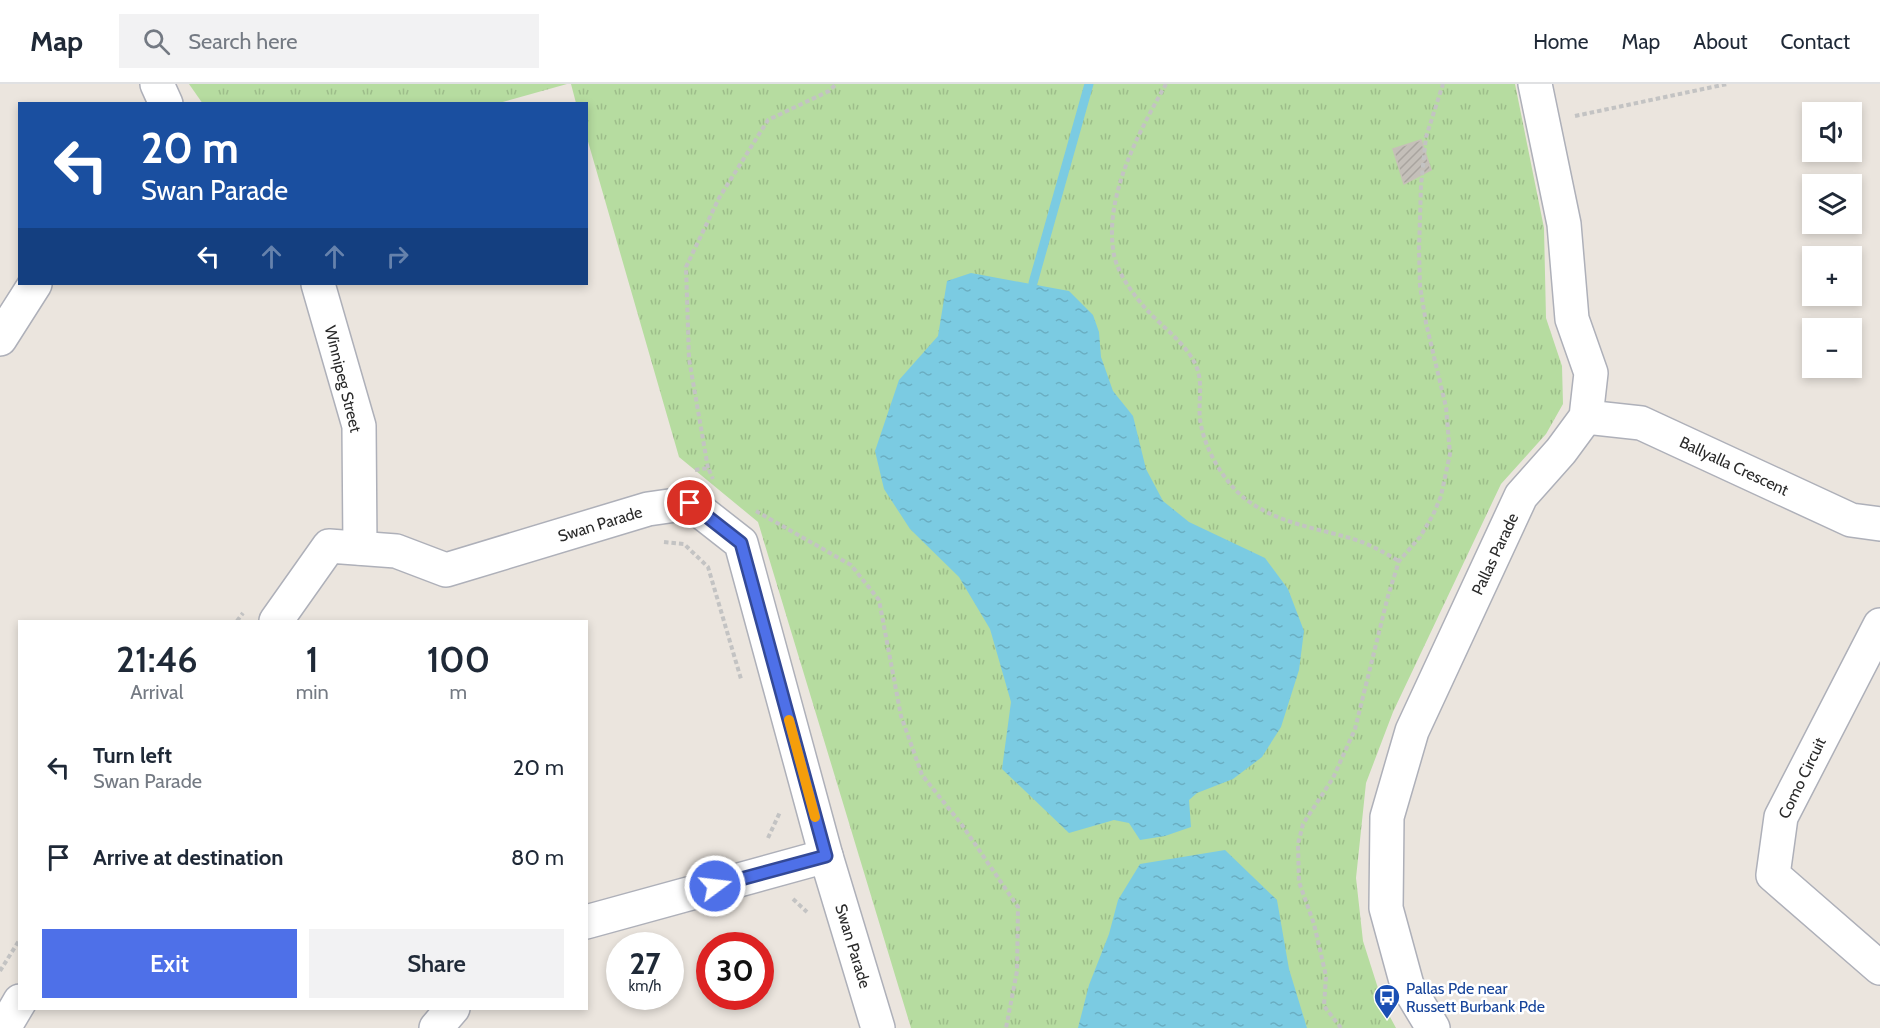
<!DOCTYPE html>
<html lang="en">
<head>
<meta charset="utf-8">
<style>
  :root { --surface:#fff; --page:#f2f2f3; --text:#1f2937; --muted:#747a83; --line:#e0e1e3; --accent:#4e70e8 }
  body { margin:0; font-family:Cabin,sans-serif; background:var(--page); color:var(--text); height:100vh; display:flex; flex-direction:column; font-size:22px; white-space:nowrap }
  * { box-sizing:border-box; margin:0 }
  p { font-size:20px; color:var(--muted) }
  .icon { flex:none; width:33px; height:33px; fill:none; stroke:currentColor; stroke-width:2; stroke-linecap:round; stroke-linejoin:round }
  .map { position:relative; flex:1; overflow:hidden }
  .details { position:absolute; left:18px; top:536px; width:570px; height:390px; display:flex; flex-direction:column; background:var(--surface); border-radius:0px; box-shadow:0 3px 9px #0003 }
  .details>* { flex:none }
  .top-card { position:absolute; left:18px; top:18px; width:570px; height:183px; border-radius:0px; box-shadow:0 3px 9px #0003; background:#1a4fa0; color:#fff; overflow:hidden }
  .fabs { position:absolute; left:1802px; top:18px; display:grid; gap:12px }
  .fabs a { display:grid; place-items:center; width:60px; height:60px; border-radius:0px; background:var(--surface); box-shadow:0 3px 9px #0003; font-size:30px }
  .speed { position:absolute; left:606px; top:848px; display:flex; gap:12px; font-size:30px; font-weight:700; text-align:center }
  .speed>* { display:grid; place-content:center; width:78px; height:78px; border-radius:50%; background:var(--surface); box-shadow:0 3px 9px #0003; line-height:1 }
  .speed small { font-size:15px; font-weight:400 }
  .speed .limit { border:9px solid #d22; background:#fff; color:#111 }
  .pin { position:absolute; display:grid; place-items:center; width:51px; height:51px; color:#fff; margin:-26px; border:3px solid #fff; border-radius:50%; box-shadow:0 2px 6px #0007 }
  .me { position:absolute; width:66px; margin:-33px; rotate:75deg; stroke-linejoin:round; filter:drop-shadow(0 0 4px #0008) }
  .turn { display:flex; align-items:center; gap:21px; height:126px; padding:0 24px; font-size:27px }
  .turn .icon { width:78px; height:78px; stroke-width:2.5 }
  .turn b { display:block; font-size:42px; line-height:51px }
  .lanes { display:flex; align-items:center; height:57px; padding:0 24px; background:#0003; justify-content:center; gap:30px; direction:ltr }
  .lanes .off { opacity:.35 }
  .eta { display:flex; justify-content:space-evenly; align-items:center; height:102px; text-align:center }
  .eta b { font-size:36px; font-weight:600; line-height:42px }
  .button { display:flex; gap:12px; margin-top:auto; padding:12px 24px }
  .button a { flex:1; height:69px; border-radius:0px; background:var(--accent); color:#fff; font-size:24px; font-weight:600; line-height:69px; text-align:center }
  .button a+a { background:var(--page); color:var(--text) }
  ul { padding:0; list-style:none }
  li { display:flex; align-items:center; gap:18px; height:90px; padding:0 24px }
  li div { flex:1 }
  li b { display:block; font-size:22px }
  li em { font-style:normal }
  header { display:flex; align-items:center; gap:36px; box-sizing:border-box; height:84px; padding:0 30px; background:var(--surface); border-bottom:2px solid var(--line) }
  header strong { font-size:28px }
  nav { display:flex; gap:33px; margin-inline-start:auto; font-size:21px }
  .search { width:420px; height:54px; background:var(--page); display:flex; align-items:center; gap:15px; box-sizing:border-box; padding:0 21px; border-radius:0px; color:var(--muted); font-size:22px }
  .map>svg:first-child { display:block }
  .park { fill:url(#park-tufts) }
  .water { fill:url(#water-ripples) }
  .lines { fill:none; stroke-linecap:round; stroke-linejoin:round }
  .stream { stroke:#7bcbe2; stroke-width:9 }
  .building { fill:url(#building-hatch); stroke:#c6c0b8; stroke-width:1.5 }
  .minor-casing { stroke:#aeb0b9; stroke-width:36 }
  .path { stroke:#c3c3c3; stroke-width:4; stroke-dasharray:4.5 3; stroke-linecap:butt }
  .minor { stroke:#fff; stroke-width:33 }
  .route-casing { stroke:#334997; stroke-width:15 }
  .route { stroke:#4e70e8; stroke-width:10 }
  .slow { stroke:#f59e0b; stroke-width:10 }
  .labels { text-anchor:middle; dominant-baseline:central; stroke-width:5; stroke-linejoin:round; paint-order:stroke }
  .street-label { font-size:16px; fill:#2a2a2a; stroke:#fff }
  .transit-label { font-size:16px; fill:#164399; stroke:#fff; text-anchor:start }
</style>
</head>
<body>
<header>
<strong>Map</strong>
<div class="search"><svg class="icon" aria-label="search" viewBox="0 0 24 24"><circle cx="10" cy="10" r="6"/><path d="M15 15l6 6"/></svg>Search here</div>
<nav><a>Home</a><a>Map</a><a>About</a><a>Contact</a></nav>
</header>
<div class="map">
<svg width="1880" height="944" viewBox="0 0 1880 944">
  <defs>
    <pattern id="park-tufts" width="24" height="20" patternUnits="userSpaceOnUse" patternTransform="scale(1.5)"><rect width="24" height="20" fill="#b6dca0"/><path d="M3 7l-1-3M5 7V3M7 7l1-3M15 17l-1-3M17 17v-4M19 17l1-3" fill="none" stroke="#9dbd8a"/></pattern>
    <pattern id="water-ripples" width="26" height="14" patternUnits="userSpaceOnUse" patternTransform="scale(1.5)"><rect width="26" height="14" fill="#7bcbe2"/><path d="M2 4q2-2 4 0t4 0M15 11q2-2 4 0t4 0" fill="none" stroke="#6aaec2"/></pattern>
    <pattern id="building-hatch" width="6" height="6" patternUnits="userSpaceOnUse" patternTransform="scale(1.5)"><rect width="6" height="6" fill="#c4bfb9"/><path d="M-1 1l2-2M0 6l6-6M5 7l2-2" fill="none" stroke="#a9a49f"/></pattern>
  </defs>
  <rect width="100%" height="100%" fill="#ebe5de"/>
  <g class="park">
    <polygon points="189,0 567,0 499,19 203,20"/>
    <polygon points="571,0 1515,0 1544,144 1546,234 1562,282 1563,320 1546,350 1501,400 1393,628 1366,699 1356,794 1363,857 1383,920 1396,944 911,944 758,438 679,373 587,54 586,20 576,19"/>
  </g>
  <g class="water">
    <polygon points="971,189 1069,207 1093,231 1099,248 1101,273 1113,307 1133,332 1146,385 1163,417 1189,438 1265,474 1288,505 1304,547 1299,586 1281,643 1262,673 1233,695 1197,709 1189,716 1191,743 1165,752 1140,756 1129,739 1114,736 1069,749 1002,685 1011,618 990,545 959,493 910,445 884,405 875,367 899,296 938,252 947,197"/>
    <polygon points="1225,766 1277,816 1289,885 1307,944 1078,944 1089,901 1109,850 1118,816 1140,780"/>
  </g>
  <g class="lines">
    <polyline class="stream" points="1033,199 1089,0"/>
  </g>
  <polygon class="building" points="1421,56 1431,86 1404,100 1393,65"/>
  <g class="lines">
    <g class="minor-casing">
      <g id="minor">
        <polyline points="157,0 166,20"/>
        <polyline points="318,200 359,342 360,464"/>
        <polyline points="0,255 35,200"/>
        <polyline points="1586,333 1641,339 1851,436 1880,440"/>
        <polyline points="276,537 329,462 396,467 446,486 648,425 690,419 741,459 826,772 878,944"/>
        <polyline points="1880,541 1781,733 1773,791 1880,884"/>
        <polyline points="586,838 826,772"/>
        <polyline points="4,944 20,917"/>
        <polyline points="436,944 453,924"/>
        <polyline points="1433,944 1407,901 1386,824 1387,733 1412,647 1521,412 1561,367 1586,333 1591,289 1572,235 1564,140 1535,0"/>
      </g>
    </g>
    <g class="path">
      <path d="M1166 0C1139 48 1103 113 1114 171 1118 190 1133 210 1146 225 1163 244 1190 262 1198 287 1203 305 1197 324 1201 341 1206 368 1226 401 1248 417 1279 439 1315 444 1350 454 1368 459 1383 468 1399 477"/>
      <polyline points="1575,32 1727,0"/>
      <polyline points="708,384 689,275 686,183 719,114 768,36 829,7 836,0"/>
      <polyline points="695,386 708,384 713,395"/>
      <polyline points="756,427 851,481 879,516 901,632 922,691 962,741 1018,823 1017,887 1006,944"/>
      <polyline points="664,458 684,460 708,483 741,595"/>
      <polyline points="237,537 243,529"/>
      <polyline points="768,754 780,728"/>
      <polyline points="793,815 807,828"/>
      <polyline points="0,887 20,855"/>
      <polyline points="1341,944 1324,922 1326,892 1314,840 1299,798 1298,760 1303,740 1333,694 1355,645 1388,512 1399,477 1420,453 1433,431 1441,412 1450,370 1446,323 1426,239 1420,202 1419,166 1421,101 1426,53 1443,0"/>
    </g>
    <use href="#minor" class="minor"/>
  </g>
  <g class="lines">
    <g class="route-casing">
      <polyline id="route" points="690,419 741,459 826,772 715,802"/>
    </g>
    <use href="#route" class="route"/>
    <polyline class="slow" points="789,636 815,733"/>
  </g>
  <defs>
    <g id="bus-pin" transform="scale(1.35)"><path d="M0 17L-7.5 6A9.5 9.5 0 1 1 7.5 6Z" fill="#1a4fb4" stroke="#fff"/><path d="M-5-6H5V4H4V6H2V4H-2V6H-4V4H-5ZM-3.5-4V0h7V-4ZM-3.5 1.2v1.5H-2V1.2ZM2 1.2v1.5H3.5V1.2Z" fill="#fff"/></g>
  </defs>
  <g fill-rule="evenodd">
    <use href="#bus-pin" x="1387" y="913"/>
  </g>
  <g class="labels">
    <g class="street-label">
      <text transform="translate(343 295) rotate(76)">Winnipeg Street</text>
      <text transform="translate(1734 382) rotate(25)">Ballyalla Crescent</text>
      <text transform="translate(600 440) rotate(-17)">Swan Parade</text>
      <text transform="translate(1495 470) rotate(-65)">Pallas Parade</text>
      <text transform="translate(1802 694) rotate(-64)">Como Circuit</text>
      <text transform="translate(853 862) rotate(73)">Swan Parade</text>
    </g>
    <g class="transit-label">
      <text x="1406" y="904">Pallas Pde near<tspan x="1406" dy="18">Russett Burbank Pde</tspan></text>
    </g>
  </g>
</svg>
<div class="fabs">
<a><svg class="icon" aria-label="sound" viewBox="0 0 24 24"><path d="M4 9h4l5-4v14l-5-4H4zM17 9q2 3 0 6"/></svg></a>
<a><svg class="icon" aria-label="layers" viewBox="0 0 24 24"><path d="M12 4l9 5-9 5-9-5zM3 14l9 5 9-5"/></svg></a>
<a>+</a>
<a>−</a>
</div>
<div class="speed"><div>27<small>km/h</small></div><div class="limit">30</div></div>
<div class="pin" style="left:690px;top:419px;background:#d93025"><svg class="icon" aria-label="arrive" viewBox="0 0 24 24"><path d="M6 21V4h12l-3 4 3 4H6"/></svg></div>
<svg class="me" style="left:715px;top:802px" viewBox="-20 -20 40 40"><circle r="17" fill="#4e70e8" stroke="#fff" stroke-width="3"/><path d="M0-11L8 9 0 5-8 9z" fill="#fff"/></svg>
<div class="top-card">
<div class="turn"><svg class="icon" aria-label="left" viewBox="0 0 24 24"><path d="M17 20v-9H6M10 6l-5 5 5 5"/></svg><div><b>20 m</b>Swan Parade</div></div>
<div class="lanes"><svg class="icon" aria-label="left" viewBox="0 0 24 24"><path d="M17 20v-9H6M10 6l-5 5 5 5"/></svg><svg class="icon off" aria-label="ahead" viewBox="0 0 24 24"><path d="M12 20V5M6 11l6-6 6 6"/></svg><svg class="icon off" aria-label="ahead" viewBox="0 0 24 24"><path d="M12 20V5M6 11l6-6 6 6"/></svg><svg class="icon off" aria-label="right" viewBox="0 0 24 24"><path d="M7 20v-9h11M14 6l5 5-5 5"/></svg></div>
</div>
<section class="details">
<div class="eta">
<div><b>21:46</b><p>Arrival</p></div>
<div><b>1</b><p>min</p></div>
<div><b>100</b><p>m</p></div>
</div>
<ul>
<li><svg class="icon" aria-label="left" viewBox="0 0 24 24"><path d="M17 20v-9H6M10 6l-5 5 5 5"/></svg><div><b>Turn left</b><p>Swan Parade</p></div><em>20 m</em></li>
<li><svg class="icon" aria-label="arrive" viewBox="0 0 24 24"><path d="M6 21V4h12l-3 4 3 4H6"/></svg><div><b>Arrive at destination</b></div><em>80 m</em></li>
</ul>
<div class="button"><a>Exit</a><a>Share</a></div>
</section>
</div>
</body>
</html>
